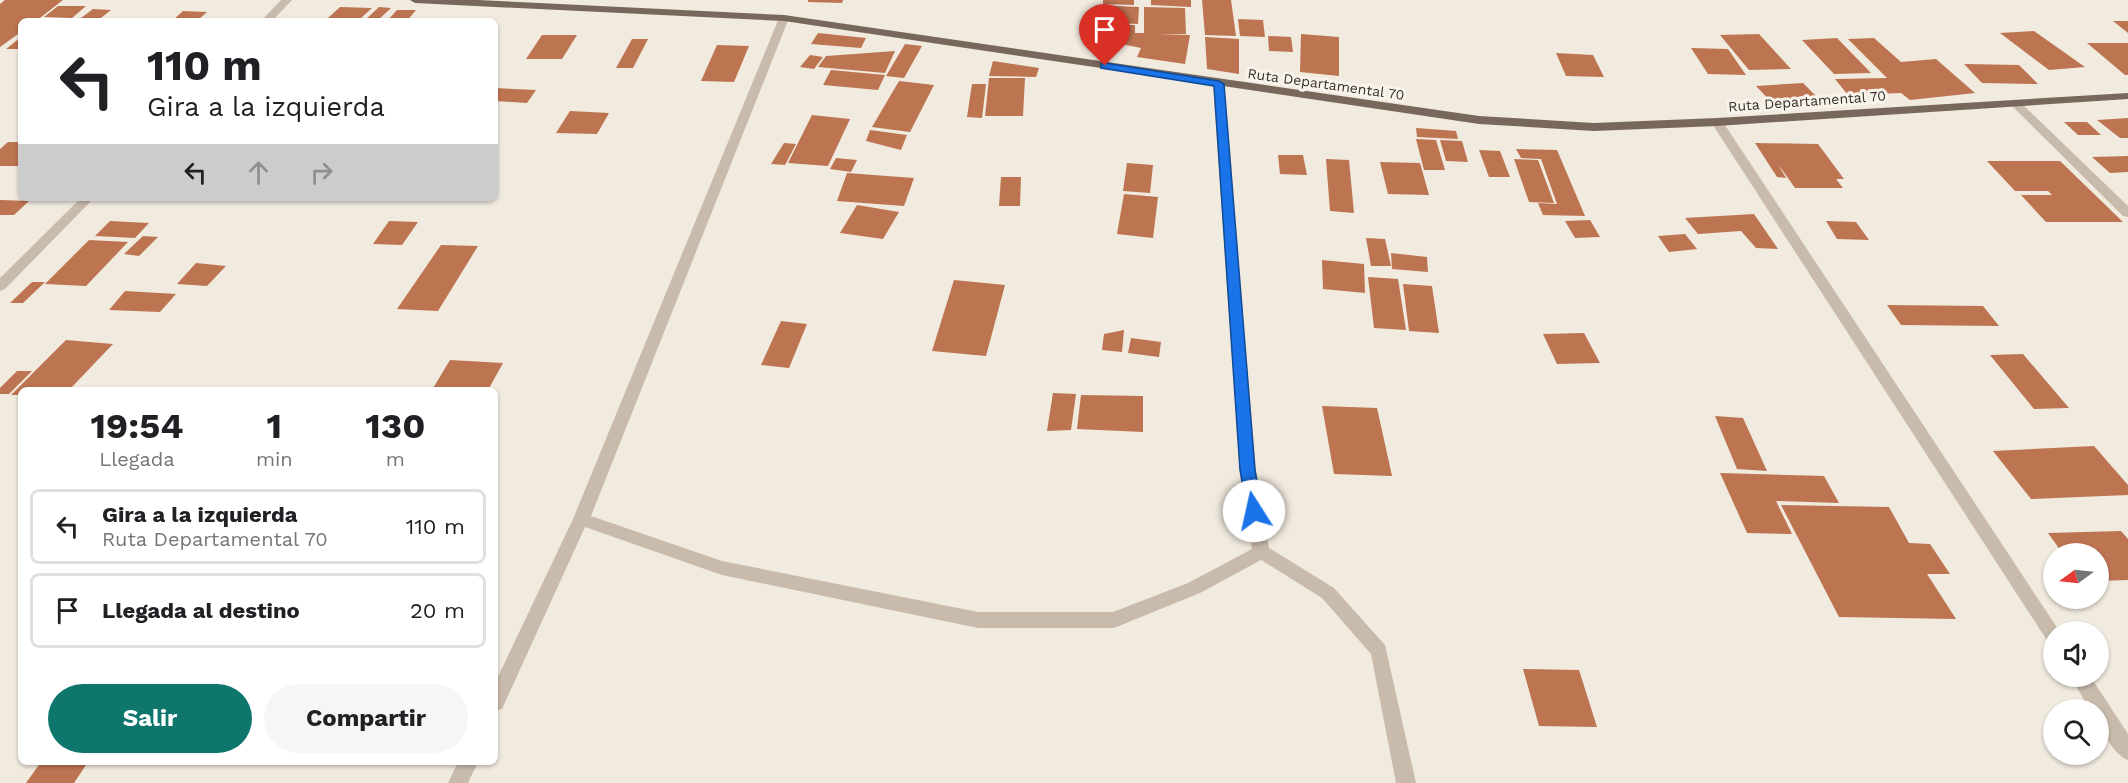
<!DOCTYPE html>
<html lang="es">
<head>
<meta charset="utf-8">
<style>
  :root { --surface:#fff; --page:#f6f6f6; --text:#202124; --muted:#757577; --line:#e0e0e0; --accent:#0f766e }
  body { margin:0; font-family:"Work Sans",sans-serif; background:var(--page); color:var(--text); height:100vh; display:flex; flex-direction:column; font-size:22px; white-space:nowrap }
  * { box-sizing:border-box; margin:0 }
  p { font-size:20px; color:var(--muted) }
  .icon { flex:none; width:33px; height:33px; fill:none; stroke:currentColor; stroke-width:2; stroke-linecap:round; stroke-linejoin:round }
  .map { position:relative; flex:1; overflow:hidden }
  .drawer { position:absolute; left:18px; top:387px; width:480px; height:378px; display:flex; flex-direction:column; background:var(--surface); border-radius:9px; box-shadow:0 2px 4px #0004 }
  .drawer>* { flex:none }
  .banner { position:absolute; left:18px; top:18px; width:480px; height:183px; border-radius:9px; box-shadow:0 2px 4px #0004; background:#fff; color:var(--text); overflow:hidden }
  .needle { width:39px; rotate:255deg }
  .controls { position:absolute; left:2043px; top:543px; display:grid; gap:12px }
  .controls a { display:grid; place-items:center; width:66px; height:66px; border-radius:50%; background:var(--surface); box-shadow:0 2px 4px #0004; font-size:30px }
  .pin { position:absolute; display:grid; place-items:center; width:51px; height:51px; color:#fff; margin:-62px -26px; border-radius:50% 50% 50% 0; rotate:-45deg; box-shadow:0 0 6px #0007 }
  .pin .icon { rotate:45deg }
  .me { position:absolute; width:66px; margin:-33px; rotate:350deg; stroke-linejoin:round; filter:drop-shadow(0 0 4px #0008) }
  .turn { display:flex; align-items:center; gap:21px; height:126px; padding:0 30px; font-size:27px }
  .turn .icon { width:78px; height:78px; stroke-width:2.5 }
  .turn b { display:block; font-size:42px; line-height:51px }
  .lanes { display:flex; align-items:center; height:57px; padding:0 30px; background:#0003; justify-content:center; gap:30px; direction:ltr }
  .lanes .off { opacity:.35 }
  .eta { display:flex; justify-content:space-evenly; align-items:center; height:102px; text-align:center }
  .eta b { font-size:36px; font-weight:700; line-height:42px }
  .cta { display:flex; gap:12px; margin-top:auto; padding:12px 30px }
  .cta a { flex:1; height:69px; border-radius:36px; background:var(--accent); color:#fff; font-size:24px; font-weight:700; line-height:69px; text-align:center }
  .cta a+a { background:var(--page); color:var(--text) }
  ul { padding:0; list-style:none }
  li { display:flex; align-items:center; gap:18px; height:75px; margin:0 12px 9px; padding:0 18px; border:3px solid var(--line); border-radius:9px }
  li div { flex:1 }
  li b { display:block; font-size:22px }
  li em { font-style:normal }
  .map>svg:first-child { display:block }
  .building { fill:#bd7451 }
  .lines { fill:none; stroke-linecap:round; stroke-linejoin:round }
  .minor { fill:#c9bbac; fill-rule:evenodd }
  .major { fill:#78685c; fill-rule:evenodd }
  .route { fill:#1a73e8; stroke:#114b97; stroke-width:1.5 }
  .labels { text-anchor:middle; dominant-baseline:central; stroke-width:6; stroke-linejoin:round; paint-order:stroke }
  .far-street-label { font-size:14px; fill:#372f2a; stroke:#f9f4eb }
</style>
</head>
<body>
<div class="map">
<svg width="2128" height="783" viewBox="0 0 2128 783">
  <rect width="100%" height="100%" fill="#f1eadf"/>
  <g class="building">
    <polygon points="5,0 63,0 36,21 21,21 21,32 0,47 0,4"/>
    <polygon points="808,0 843,0 842,3 808,2"/>
    <polygon points="1103,0 1134,0 1134,5 1103,4"/>
    <polygon points="1151,0 1191,0 1191,7 1151,5"/>
    <polygon points="1202,0 1231,0 1236,36 1205,35"/>
    <polygon points="1096,5 1139,7 1138,24 1095,22"/>
    <polygon points="58,6 86,6 72,18 44,17"/>
    <polygon points="340,7 372,8 360,19 328,18"/>
    <polygon points="379,7 391,8 377,21 364,21"/>
    <polygon points="1144,7 1185,8 1186,34 1157,34 1190,35 1185,64 1137,57 1141,48 1116,43 1118,25 1135,25 1135,33 1144,33"/>
    <polygon points="93,9 111,10 97,21 77,21"/>
    <polygon points="397,10 416,10 407,21 387,21"/>
    <polygon points="183,11 207,12 197,21 172,21"/>
    <polygon points="1238,19 1263,20 1265,37 1240,36"/>
    <polygon points="2113,21 2128,21 2128,33"/>
    <polygon points="2034,31 2085,67 2049,70 2000,33"/>
    <polygon points="818,33 866,38 861,48 811,44"/>
    <polygon points="1301,34 1339,37 1339,76 1300,72"/>
    <polygon points="1759,34 1791,69 1749,70 1720,35"/>
    <polygon points="542,35 577,35 562,59 526,59"/>
    <polygon points="1268,36 1291,37 1293,52 1269,51"/>
    <polygon points="21,37 21,49 6,49"/>
    <polygon points="1205,37 1239,39 1239,74 1207,69"/>
    <polygon points="1837,38 1871,73 1834,74 1802,40"/>
    <polygon points="1874,38 1901,62 1936,59 1975,93 1910,100 1901,93 1848,95 1835,79 1887,78 1848,39"/>
    <polygon points="632,39 648,39 633,68 616,68"/>
    <polygon points="2087,43 2128,43 2128,75 2125,75"/>
    <polygon points="905,44 922,46 904,78 886,76"/>
    <polygon points="717,45 749,46 734,82 701,81"/>
    <polygon points="1691,48 1728,49 1746,75 1708,74"/>
    <polygon points="895,51 885,73 818,67 826,56"/>
    <polygon points="1556,53 1593,55 1604,77 1566,76"/>
    <polygon points="810,55 823,57 814,69 800,67"/>
    <polygon points="993,61 1039,68 1036,77 989,76"/>
    <polygon points="1964,64 2019,65 2038,84 1982,83"/>
    <polygon points="831,70 885,75 878,90 823,85"/>
    <polygon points="989,78 1025,78 1023,116 985,116"/>
    <polygon points="899,81 934,85 910,132 872,127"/>
    <polygon points="1803,83 1824,104 1776,107 1756,86"/>
    <polygon points="972,84 986,84 982,118 967,117"/>
    <polygon points="495,88 536,90 527,103 495,101"/>
    <polygon points="570,111 609,113 597,134 556,133"/>
    <polygon points="812,115 850,119 828,166 788,163"/>
    <polygon points="2128,118 2128,138 2120,138 2097,120"/>
    <polygon points="2064,122 2087,122 2101,135 2078,135"/>
    <polygon points="1416,128 1456,131 1458,139 1417,137"/>
    <polygon points="870,130 907,135 901,150 866,141"/>
    <polygon points="1416,139 1436,140 1445,170 1424,170"/>
    <polygon points="1440,140 1462,141 1468,162 1446,161"/>
    <polygon points="8,142 21,142 21,166 0,166 0,149"/>
    <polygon points="784,143 796,144 785,165 771,164"/>
    <polygon points="1755,143 1818,144 1844,179 1836,179 1843,188 1795,188 1778,164 1786,178 1777,177"/>
    <polygon points="1516,149 1557,150 1585,216 1543,215 1538,203 1557,204 1541,159 1521,158"/>
    <polygon points="1479,150 1500,151 1510,177 1489,177"/>
    <polygon points="1278,155 1303,155 1307,175 1280,174"/>
    <polygon points="2128,156 2128,172 2110,173 2092,157"/>
    <polygon points="836,158 857,160 851,172 830,169"/>
    <polygon points="1326,159 1349,160 1354,213 1330,211"/>
    <polygon points="1514,159 1538,160 1554,203 1529,202"/>
    <polygon points="1987,161 2060,161 2123,222 2046,222 2021,195 2052,195 2048,191 2015,191"/>
    <polygon points="1380,162 1420,163 1429,195 1388,194"/>
    <polygon points="1127,163 1153,165 1150,193 1123,191"/>
    <polygon points="847,173 914,178 904,206 837,201"/>
    <polygon points="1001,177 1021,177 1020,206 999,206"/>
    <polygon points="1124,194 1158,197 1153,238 1117,234"/>
    <polygon points="0,200 29,201 14,215 0,215"/>
    <polygon points="857,205 899,212 883,239 840,233"/>
    <polygon points="1754,214 1778,249 1756,248 1741,231 1698,234 1685,218"/>
    <polygon points="1590,220 1600,237 1575,238 1565,221"/>
    <polygon points="110,221 149,223 135,238 95,236"/>
    <polygon points="389,221 418,222 402,245 373,244"/>
    <polygon points="1826,221 1856,222 1869,240 1837,239"/>
    <polygon points="1685,234 1697,249 1669,252 1658,236"/>
    <polygon points="143,236 158,237 139,256 124,254"/>
    <polygon points="1366,238 1385,239 1391,266 1371,266"/>
    <polygon points="89,240 128,242 86,286 45,284"/>
    <polygon points="441,245 478,246 438,311 397,309"/>
    <polygon points="1391,253 1427,257 1428,272 1392,269"/>
    <polygon points="1322,260 1364,264 1365,293 1323,289"/>
    <polygon points="196,263 226,266 207,286 177,284"/>
    <polygon points="1368,277 1398,279 1406,330 1374,328"/>
    <polygon points="954,280 1005,285 986,356 932,351"/>
    <polygon points="32,282 45,282 23,303 10,303"/>
    <polygon points="1403,284 1432,286 1439,333 1409,331"/>
    <polygon points="125,291 176,294 160,312 109,310"/>
    <polygon points="1887,305 1983,306 1999,326 1901,325"/>
    <polygon points="781,321 807,324 789,368 761,365"/>
    <polygon points="1124,330 1122,352 1102,350 1104,334"/>
    <polygon points="1584,333 1600,363 1557,364 1543,334"/>
    <polygon points="1131,338 1161,342 1159,357 1128,353"/>
    <polygon points="66,340 113,344 69,390 21,390 21,395 11,395"/>
    <polygon points="2023,354 2069,408 2034,409 1990,355"/>
    <polygon points="450,360 503,363 488,390 432,390"/>
    <polygon points="17,371 32,371 9,394 0,394 0,388"/>
    <polygon points="1053,393 1076,394 1071,430 1047,431"/>
    <polygon points="1081,395 1143,396 1143,432 1077,429"/>
    <polygon points="1322,406 1377,408 1392,476 1334,474"/>
    <polygon points="1715,416 1743,418 1767,471 1737,469"/>
    <polygon points="2094,446 2128,485 2128,495 2031,499 1993,451"/>
    <polygon points="1720,473 1824,476 1839,503 1776,501 1792,534 1747,533"/>
    <polygon points="1781,505 1889,507 1909,543 1930,544 1950,574 1927,574 1956,619 1839,617"/>
    <polygon points="2121,531 2128,539 2128,580 2098,581 2098,554 2063,554 2048,533"/>
    <polygon points="1523,669 1579,670 1597,727 1539,726"/>
    <polygon points="41,762 88,762 74,783 26,783"/>
  </g>
  <g class="lines">
    <g class="minor">
      <polygon points="281,0 292,0 272,21 261,21"/>
      <polygon points="784,15 789,18 591,516 722,561 978,612 1113,612 1188,583 1252,549 1240,470 1213,84 1219,81 1223,82 1256,470 1269,548 1334,588 1385,645 1416,783 1396,783 1371,654 1322,598 1261,560 1200,593 1114,628 978,628 722,575 585,527 502,709 495,711 495,683 573,519 779,18"/>
      <polygon points="2015,100 2019,101 2128,206 2128,217 2123,216 2011,105 2009,103"/>
      <polygon points="1717,118 1723,122 2060,632 2054,632 2054,645 2048,642 1711,122"/>
      <polygon points="81,198 94,198 5,289 0,291 0,278"/>
      <path d="M2070 676H2090L2128 734V760C2112 754 2098 726 2098 710H2090Z"/>
      <polygon points="458,762 478,762 468,783 448,783"/>
    </g>
    <polygon class="major" points="410,0 478,0 784,15 1479,116 1594,123 1717,118 2128,93 2128,99 1717,126 1594,131 1479,124 784,21 415,3"/>
  </g>
  <polygon class="route" points="1105,63 1219,81 1224,84 1255,470 1262,511 1260,515 1249,515 1247,511 1240,470 1214,86 1101,68 1101,64"/>
  <g class="labels">
    <g class="far-street-label">
      <text transform="translate(1326 84) rotate(8)">Ruta Departamental 70</text>
      <text transform="translate(1807 101) rotate(-4)">Ruta Departamental 70</text>
    </g>
  </g>
</svg>
<div class="controls">
<a><svg class="needle" viewBox="-14 -14 28 28"><path d="M0-13l5 13h-10z" fill="#e53935"/><path d="M0 13l5-13h-10z" fill="#757577"/></svg></a>
<a><svg class="icon" aria-label="sound" viewBox="0 0 24 24"><path d="M4 9h4l5-4v14l-5-4H4zM17 9q2 3 0 6"/></svg></a>
<a><svg class="icon" aria-label="search" viewBox="0 0 24 24"><circle cx="10" cy="10" r="6"/><path d="M15 15l6 6"/></svg></a>
</div>
<div class="pin" style="left:1105px;top:66px;background:#d93025"><svg class="icon" aria-label="arrive" viewBox="0 0 24 24"><path d="M6 21V4h12l-3 4 3 4H6"/></svg></div>
<svg class="me" style="left:1254px;top:511px" viewBox="-20 -20 40 40"><circle r="19" fill="#fff"/><path d="M0-13L10 11 0 6-10 11z" fill="#1a73e8"/></svg>
<div class="banner">
<div class="turn"><svg class="icon" aria-label="left" viewBox="0 0 24 24"><path d="M17 20v-9H6M10 6l-5 5 5 5"/></svg><div><b>110 m</b>Gira a la izquierda</div></div>
<div class="lanes"><svg class="icon" aria-label="left" viewBox="0 0 24 24"><path d="M17 20v-9H6M10 6l-5 5 5 5"/></svg><svg class="icon off" aria-label="ahead" viewBox="0 0 24 24"><path d="M12 20V5M6 11l6-6 6 6"/></svg><svg class="icon off" aria-label="right" viewBox="0 0 24 24"><path d="M7 20v-9h11M14 6l5 5-5 5"/></svg></div>
</div>
<section class="drawer">
<div class="eta">
<div><b>19:54</b><p>Llegada</p></div>
<div><b>1</b><p>min</p></div>
<div><b>130</b><p>m</p></div>
</div>
<ul>
<li><svg class="icon" aria-label="left" viewBox="0 0 24 24"><path d="M17 20v-9H6M10 6l-5 5 5 5"/></svg><div><b>Gira a la izquierda</b><p>Ruta Departamental 70</p></div><em>110 m</em></li>
<li><svg class="icon" aria-label="arrive" viewBox="0 0 24 24"><path d="M6 21V4h12l-3 4 3 4H6"/></svg><div><b>Llegada al destino</b></div><em>20 m</em></li>
</ul>
<div class="cta"><a>Salir</a><a>Compartir</a></div>
</section>
</div>
</body>
</html>
